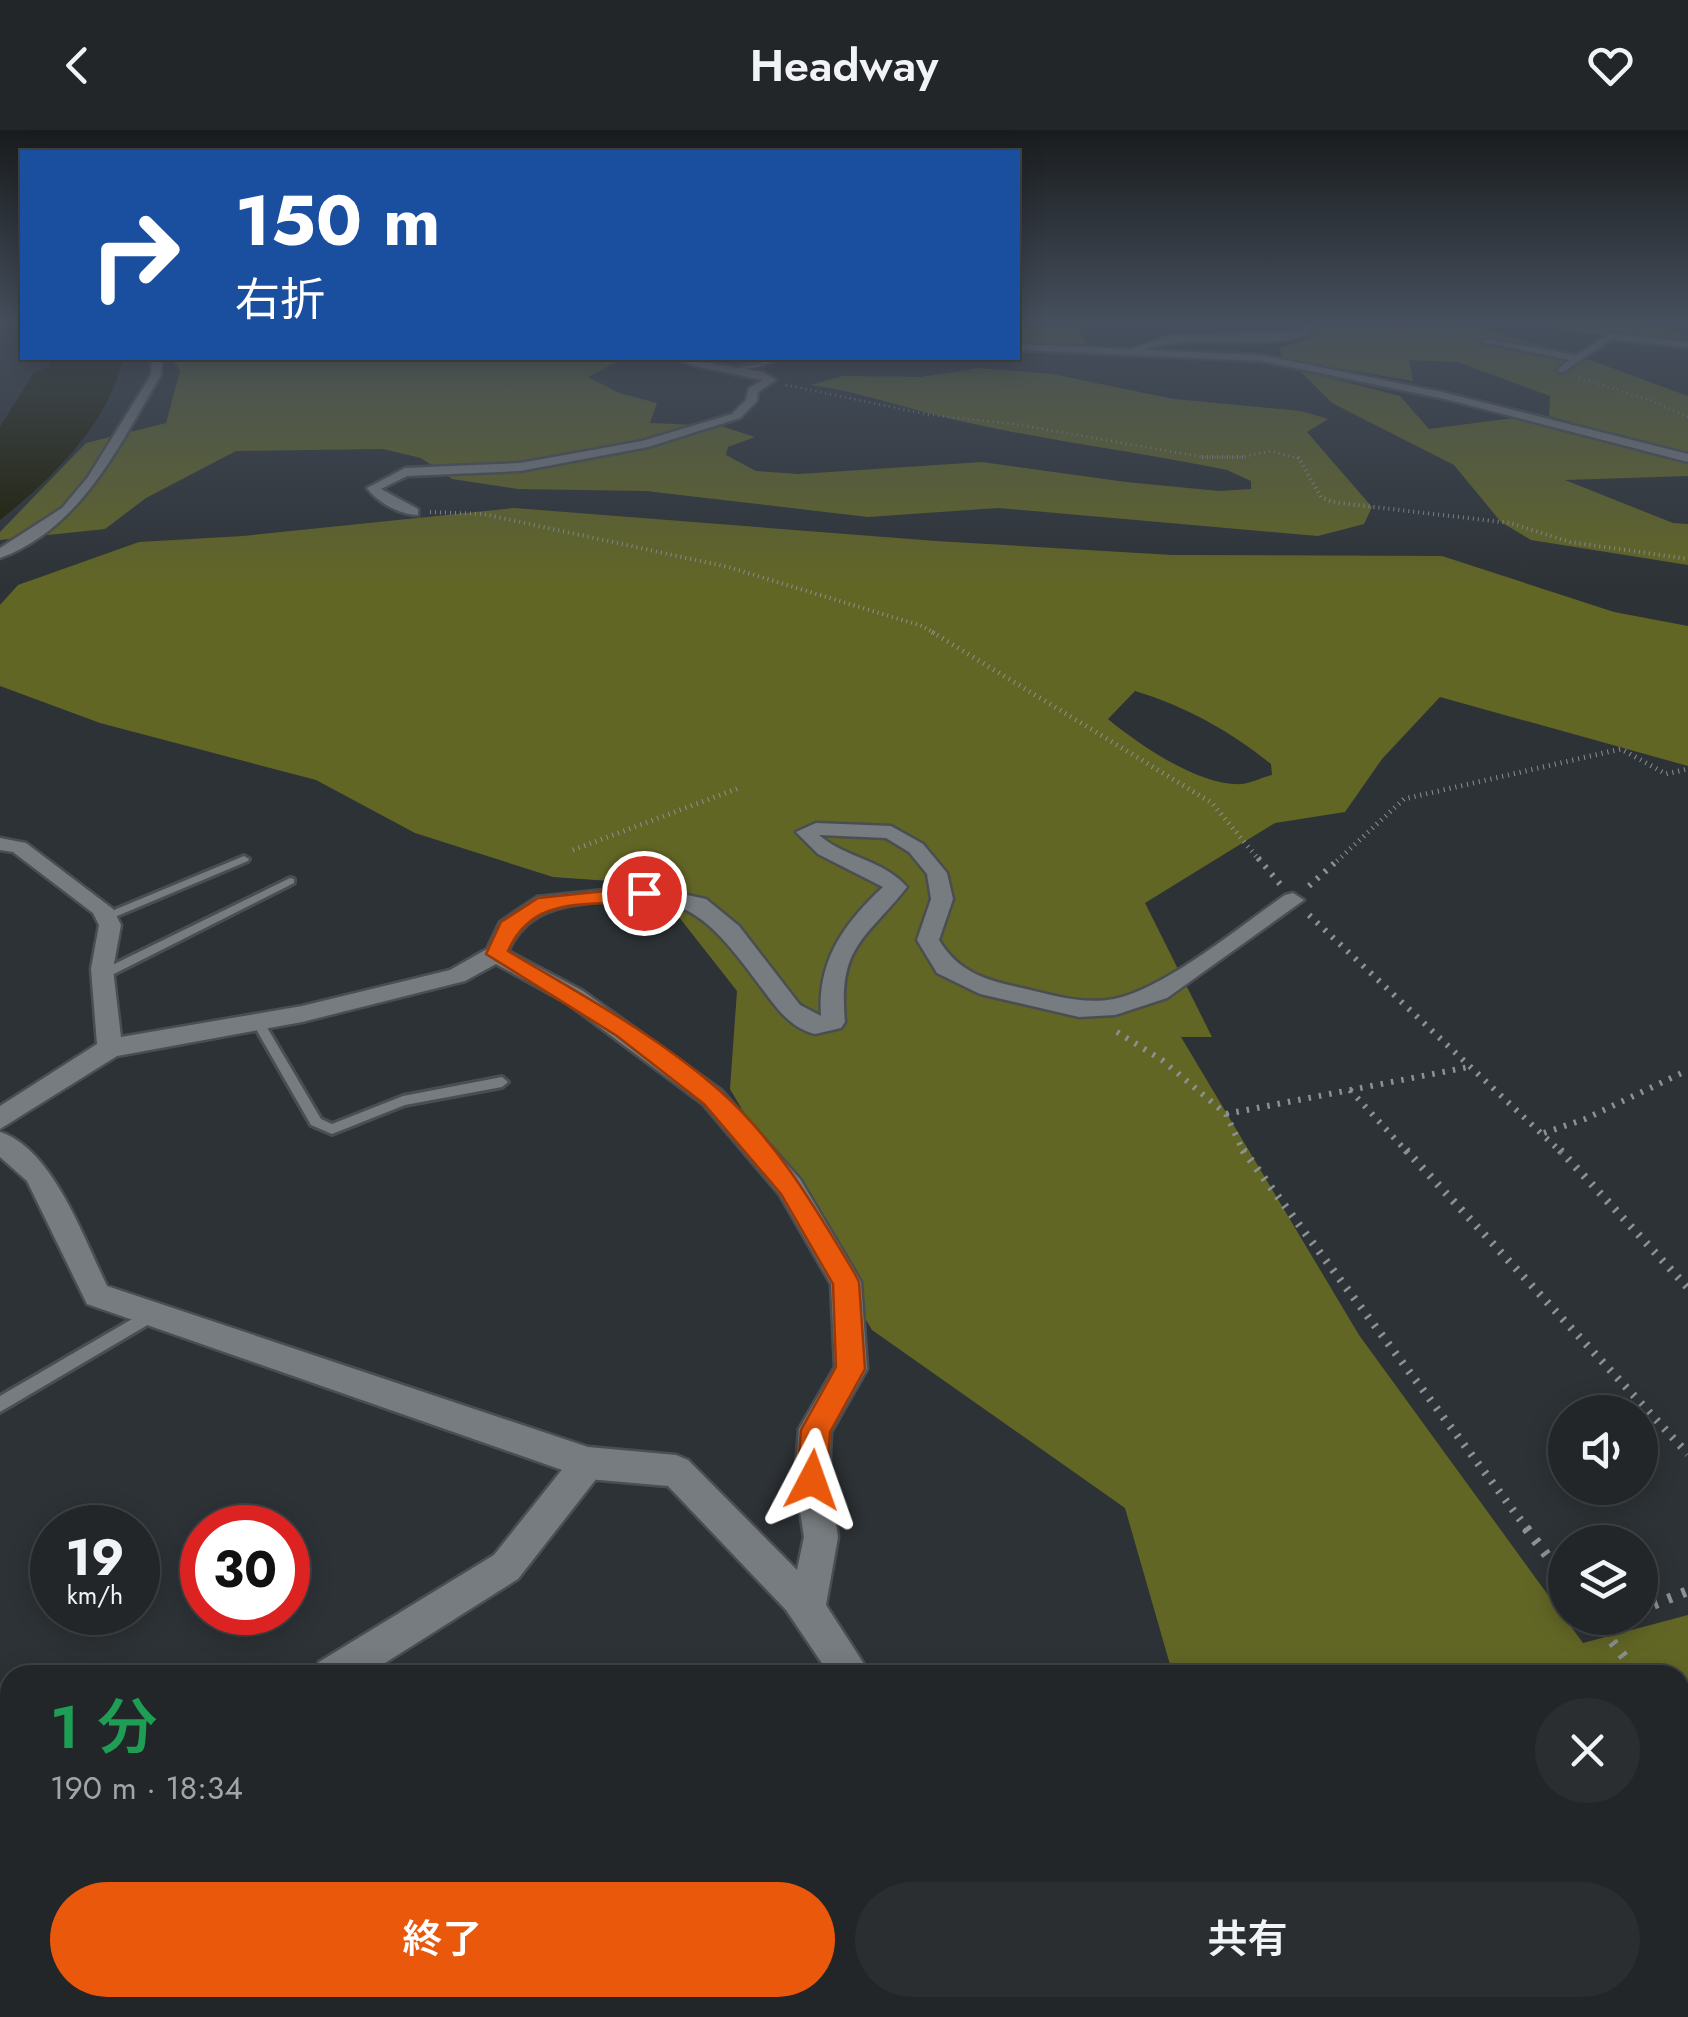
<!DOCTYPE html>
<html lang="ja">
<head>
<meta charset="utf-8">
<style>
  :root { --surface:#222628; --page:#2a2e30; --text:#f1f3f6; --muted:#a2a5a8; --line:#3f4345; --accent:#ea580c }
  body { margin:0; font-family:Jost,"Noto Sans JP",sans-serif; background:var(--page); color:var(--text); height:100vh; display:flex; flex-direction:column; font-size:38px; white-space:nowrap }
  * { box-sizing:border-box; margin:0 }
  p { font-size:32px; color:var(--muted) }
  .icon { flex:none; width:55px; height:55px; fill:none; stroke:currentColor; stroke-width:2; stroke-linecap:round; stroke-linejoin:round }
  .map { position:relative; flex:1; overflow:hidden }
  .drawer { position:absolute; left:0px; top:1535px; width:1690px; height:352px; display:flex; flex-direction:column; background:var(--surface); border-radius:30px 30px 0 0; box-shadow:0 5px 25px #0003,0 0 0 2px var(--line) }
  .drawer>* { flex:none }
  .guide { position:absolute; left:20px; top:20px; width:1000px; height:210px; border-radius:0px; box-shadow:0 5px 25px #0003,0 0 0 2px var(--line); background:#1a4fa0; color:#fff; overflow:hidden }
  .buttons { position:absolute; left:1548px; top:1265px; display:grid; gap:20px }
  .buttons a { display:grid; place-items:center; width:110px; height:110px; border-radius:50%; background:var(--surface); box-shadow:0 5px 25px #0003,0 0 0 2px var(--line); font-size:50px }
  .speed { position:absolute; left:30px; top:1375px; display:flex; gap:20px; font-size:50px; font-weight:700; text-align:center }
  .speed>* { display:grid; place-content:center; width:130px; height:130px; border-radius:50%; background:var(--surface); box-shadow:0 5px 25px #0003,0 0 0 2px var(--line); line-height:1 }
  .speed small { font-size:25px; font-weight:400 }
  .speed .limit { border:15px solid #d22; background:#fff; color:#111 }
  .pin { position:absolute; display:grid; place-items:center; width:85px; height:85px; color:#fff; margin:-42px; border:5px solid #fff; border-radius:50%; box-shadow:0 2px 10px #0007 }
  .me { position:absolute; width:110px; margin:-55px; rotate:4deg; stroke-linejoin:round; filter:drop-shadow(0 0 8px #0008) }
  .turn { display:flex; align-items:center; gap:35px; height:210px; padding:0 50px; font-size:45px }
  .turn .icon { width:130px; height:130px; stroke-width:2.5 }
  .turn b { display:block; font-size:70px; line-height:85px }
  .round { display:grid; place-items:center; flex:none; width:105px; height:105px; border-radius:52px; background:var(--page) }
  .headline { display:flex; align-items:center; justify-content:space-between; height:170px; padding:0 50px }
  h1 { font-size:60px; font-weight:600; line-height:75px; color:#1e9e55 }
  .cta { display:flex; gap:20px; margin-top:auto; padding:20px 50px }
  .cta a { flex:1; height:115px; border-radius:60px; background:var(--accent); color:#fff; font-size:40px; font-weight:600; line-height:115px; text-align:center }
  .cta a+a { background:var(--page); color:var(--text) }
  header { display:flex; justify-content:space-between; align-items:center; height:130px; padding:0 50px; background:var(--surface); font-size:45px; font-weight:600 }
  .map>svg:first-child { display:block }
  .forest { fill:#626625; fill-rule:evenodd }
  .water { fill:#1b1c00 }
  .lines { fill:none; stroke-linecap:round; stroke-linejoin:round }
  .service-casing { stroke:#4b4e51; stroke-width:6 }
  .minor-casing { stroke:#4b4e51; stroke-width:5 }
  .tertiary-casing { stroke:#4b4e51; stroke-width:5 }
  .path-far5 { stroke:#8d9194; stroke-width:2.5; stroke-dasharray:1 4; stroke-linecap:butt }
  .path-far4 { stroke:#8d9194; stroke-width:4; stroke-dasharray:1 4; stroke-linecap:butt }
  .path-far3 { stroke:#8d9194; stroke-width:5; stroke-dasharray:1 5; stroke-linecap:butt }
  .path-far2 { stroke:#8d9194; stroke-width:6; stroke-dasharray:2.5 8; stroke-linecap:butt }
  .path-far1 { stroke:#8d9194; stroke-width:8; stroke-dasharray:2.5 9; stroke-linecap:butt }
  .path { stroke:#8d9194; stroke-width:10; stroke-dasharray:4 11; stroke-linecap:butt }
  .service { fill:#777c80; fill-rule:evenodd }
  .minor { fill:#777c80; fill-rule:evenodd }
  .tertiary { fill:#777c80; fill-rule:evenodd }
  .route { fill:#ea580c; stroke:#983908; stroke-width:2.5 }
</style>
</head>
<body>
<header><svg class="icon" aria-label="back" viewBox="0 0 24 24"><path d="M15 5l-7 7 7 7"/></svg>Headway<svg class="icon" aria-label="heart" viewBox="0 0 24 24"><path d="M12 20l-8-8c-3-5 5-10 8-4 3-6 11-1 8 4z"/></svg></header>
<div class="map">
<svg width="1688" height="1887" viewBox="0 0 1688 1887">
  <rect width="100%" height="100%" fill="#2d3236"/>
  <g class="forest">
    <polygon points="1018,192 1105,192 1077,195 1087,215 1018,213"/>
    <polygon points="1277,192 1460,192 1590,230 1688,266 1688,324 1549,286 1550,266 1458,232 1409,230 1413,251 1283,229 1279,218 1309,208"/>
    <polygon points="1552,192 1655,192 1688,208 1688,214 1682,217 1545,197"/>
    <path d="M171 228H625L588 247 619 263 657 273 650 293 721 296 755 307 728 317 726 325 756 341 799 344 982 332 1126 352 1219 361 1251 359V351L1227 340C1138 322 1048 311 960 291 910 280 862 262 811 255L843 246 921 247 980 238 1052 244 1174 269 1301 281 1328 289 1307 302 1372 377 1364 394 1318 406 998 378 868 387 646 361 518 359 452 349 421 328 383 319 236 321 146 368 105 399 0 410V402L86 313 166 293 180 241Z"/>
    <polygon points="1299,240 1400,266 1429,299 1513,288 1688,334 1688,346 1565,350 1673,393 1688,394 1688,435 1531,410 1501,392 1454,335 1332,273"/>
    <path d="M514 378 936 411 1172 425 1442 426 1614 482 1688 496V636L1440 567 1382 629 1345 682 1275 693 1145 773 1212 907H1181L1359 1205 1583 1513 1688 1485V1887H1235L1237 1878H1680V1545H1173L1125 1378 872 1200 730 959 737 861 653 754 553 747 415 703 316 650 100 593 0 556V475L18 455 139 412 243 406ZM1135 561C1185 576 1230 601 1271 634L1272 645C1263 647 1251 653 1242 654 1200 657 1138 614 1108 589Z"/>
  </g>
  <path class="water" d="M47 228H124C107 295 53 348 0 390V297L33 244 50 235Z"/>
  <g class="lines">
    <g class="service-casing">
      <g id="service">
        <polygon points="1286,192 1306,199 1306,200 1302,201 1278,192"/>
        <polygon points="772,228 778,228 762,236 736,241 733,239 759,234"/>
        <polygon points="244,726 249,729 248,731 110,789 102,789 101,787 102,785"/>
        <polygon points="290,748 294,749 294,753 106,848 102,849 96,845 98,842"/>
        <polygon points="258,888 262,889 321,989 332,994 403,966 502,947 508,952 502,957 405,975 332,1004 311,995 252,892"/>
        <polygon points="151,1178 156,1180 158,1185 156,1190 0,1282 0,1266"/>
      </g>
    </g>
    <g class="minor-casing">
      <g id="minor">
        <path d="M1307 192H1323C1314 196 1307 206 1297 208 1239 220 1197 201 1133 223L1128 220 1170 205 1297 202Z"/>
        <polygon points="1357,192 1410,192 1406,195"/>
        <polygon points="1610,203 1688,212 1688,218 1612,209 1562,243 1557,240 1569,230 1482,212 1487,209 1576,225"/>
        <path d="M152 228H162L161 245C119 315 82 398 0 428V418L62 378 88 347 151 245Z"/>
        <path d="M676 228 763 242 776 250 758 262 757 271 740 288 648 317 520 341 407 346 381 359 418 379V385C400 385 377 372 367 358L405 338 520 333 642 311 732 284 746 270 749 258 763 250 694 236Z"/>
        <path d="M816 693 891 696 923 714 947 743 953 769 939 810C959 843 986 850 1022 858 1052 865 1083 875 1114 869 1166 858 1240 796 1285 765L1293 763 1304 770 1167 868 1115 885 1079 887 980 864 937 843 917 810 931 769 927 744 909 722 886 708 819 705C845 728 884 730 907 757 865 810 838 816 845 892L841 898 815 904C791 898 778 880 764 861 704 780 685 759 580 774 547 778 522 790 508 821L583 861 721 960 800 1049 856 1143 861 1152 867 1239 831 1302 829 1350 838 1407 826 1475 871 1545H830L786 1480 668 1356 588 1349 87 1174 27 1051 0 1027V1002C53 1019 84 1109 107 1156L588 1317 676 1325 688 1330 797 1440 804 1407 795 1350 799 1299 835 1237 831 1154 780 1065 703 974 567 873 496 834 465 851 302 892 117 926 0 999V976L97 914 91 839 99 795 93 783 13 722 0 720V708L26 713 113 779 121 795 113 839 121 907 302 876 450 840 487 819 500 792 537 767 644 756 706 769 739 796 800 875 821 886C817 831 844 793 883 757L818 724 796 702Z"/>
        <polygon points="570,1878 624,1878 620,1887 566,1887"/>
        <polygon points="1002,1878 1046,1878 1049,1887 1005,1887"/>
      </g>
    </g>
    <g class="tertiary-casing">
      <g id="tertiary">
        <polygon points="1018,214 1261,225 1446,263 1688,324 1688,332 1445,269 1261,231 1018,220"/>
        <polygon points="588,1317 600,1322 605,1333 600,1344 518,1449 366,1545 313,1545 319,1532 494,1425 576,1322"/>
        <polygon points="10,1710 10,1753 0,1757 0,1715"/>
      </g>
    </g>
    <g class="path-far5">
      <polyline points="1423,197 1469,207"/>
      <polyline points="1579,248 1653,271 1688,287"/>
      <polyline points="786,255 930,285 1014,294 1203,327 1243,327 1271,321 1300,329"/>
    </g>
    <g class="path-far4">
      <polyline points="1202,327 1244,327"/>
      <polyline points="1298,327 1321,367 1332,372 1510,393 1570,412 1688,429"/>
      <polyline points="430,382 483,384 728,437 922,496 936,504"/>
    </g>
    <g class="path-far3">
      <polyline points="932,502 1212,673 1260,731"/>
      <polyline points="573,720 739,658"/>
      <polyline points="1337,731 1404,669 1621,619 1666,644 1688,639"/>
    </g>
    <g class="path-far2">
      <polyline points="1258,728 1280,754"/>
      <polyline points="1309,756 1340,728"/>
      <polyline points="1309,785 1562,1023"/>
      <polyline points="1117,902 1162,930 1226,984 1244,1023"/>
      <polyline points="1350,960 1408,1023"/>
      <polyline points="1226,984 1469,937"/>
      <polyline points="1544,1003 1585,989 1688,940"/>
    </g>
    <g class="path-far1">
      <polyline points="1243,1020 1528,1400"/>
      <polyline points="1406,1020 1688,1324"/>
      <polyline points="1560,1020 1688,1158"/>
    </g>
    <g class="path">
      <polyline points="1526,1398 1565,1449"/>
      <polyline points="1640,1480 1688,1461"/>
      <polyline points="1594,1488 1638,1545"/>
      <polyline points="1601,1496 1623,1488"/>
    </g>
    <use href="#service" class="service"/>
    <use href="#minor" class="minor"/>
    <use href="#tertiary" class="tertiary"/>
  </g>
  <linearGradient id="sky" x2="0" y2="1"><stop stop-color="#191c1e"/><stop offset="0.42" stop-color="#464f5d"/><stop offset="1" stop-color="#464f5d" stop-opacity="0"/></linearGradient>
  <rect width="1688" height="457" fill="url(#sky)"/>
  <path class="route" d="M644 757 654 763 651 768C597 780 535 759 508 821 580 864 655 904 719 960 777 1011 816 1079 855 1144L859 1152 865 1239 830 1302 827 1350 823 1361 812 1365 801 1361 797 1350 801 1300 836 1237 833 1154 781 1064 704 974 617 906 486 824 501 792 538 768Z"/>
</svg>
<div class="buttons">
<a><svg class="icon" aria-label="sound" viewBox="0 0 24 24"><path d="M4 9h4l5-4v14l-5-4H4zM17 9q2 3 0 6"/></svg></a>
<a><svg class="icon" aria-label="layers" viewBox="0 0 24 24"><path d="M12 4l9 5-9 5-9-5zM3 14l9 5 9-5"/></svg></a>
</div>
<div class="speed"><div>19<small>km/h</small></div><div class="limit">30</div></div>
<div class="pin" style="left:644px;top:763px;background:#d93025"><svg class="icon" aria-label="arrive" viewBox="0 0 24 24"><path d="M6 21V4h12l-3 4 3 4H6"/></svg></div>
<svg class="me" style="left:812px;top:1350px" viewBox="-20 -20 40 40"><path d="M0-17L14 15 0 8-14 15z" fill="#ea580c" stroke="#fff" stroke-width="4"/></svg>
<div class="guide">
<div class="turn"><svg class="icon" aria-label="right" viewBox="0 0 24 24"><path d="M7 20v-9h11M14 6l5 5-5 5"/></svg><div><b>150 m</b>右折</div></div>
</div>
<section class="drawer">
<div class="headline"><div><h1>1 分</h1><p>190 m · 18:34</p></div><a class="round"><svg class="icon" aria-label="close" viewBox="0 0 24 24"><path d="M6 6l12 12M18 6L6 18"/></svg></a></div>
<div class="cta"><a>終了</a><a>共有</a></div>
</section>
</div>
</body>
</html>
